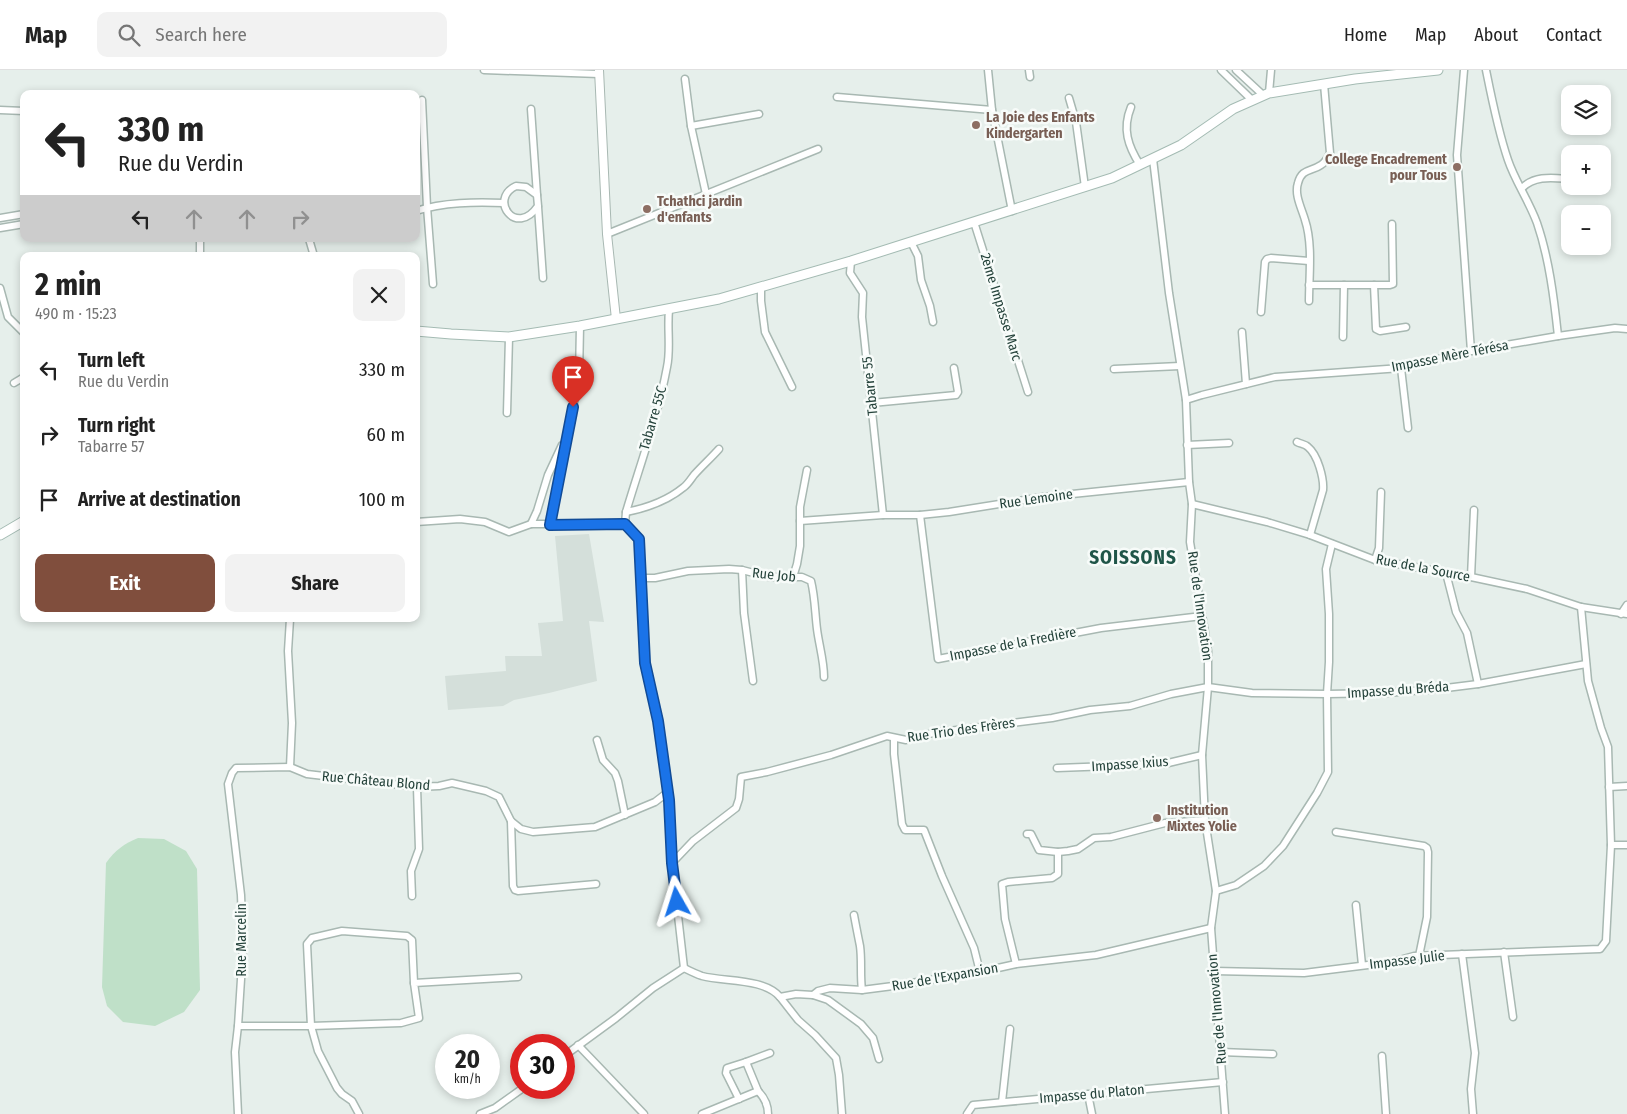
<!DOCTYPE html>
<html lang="en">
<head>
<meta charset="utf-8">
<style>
  :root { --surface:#fff; --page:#f2f2f2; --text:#222; --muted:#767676; --line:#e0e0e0; --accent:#804e3d }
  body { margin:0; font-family:"Fira Sans Condensed",sans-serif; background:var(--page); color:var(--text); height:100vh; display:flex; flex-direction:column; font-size:19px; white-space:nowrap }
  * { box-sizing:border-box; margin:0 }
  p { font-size:16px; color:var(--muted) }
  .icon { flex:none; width:28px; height:28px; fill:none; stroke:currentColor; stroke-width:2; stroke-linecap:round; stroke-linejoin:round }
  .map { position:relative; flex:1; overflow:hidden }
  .panel { position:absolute; left:20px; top:182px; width:400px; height:370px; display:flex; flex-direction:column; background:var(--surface); border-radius:10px; box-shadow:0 2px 8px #0003 }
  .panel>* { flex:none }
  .hud { position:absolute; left:20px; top:20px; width:400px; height:152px; border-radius:10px; box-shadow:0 2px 8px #0003; background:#fff; color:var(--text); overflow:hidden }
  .tools { position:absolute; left:1561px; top:15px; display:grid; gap:10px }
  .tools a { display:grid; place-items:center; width:50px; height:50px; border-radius:10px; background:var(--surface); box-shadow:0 2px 8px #0003; font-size:25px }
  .speed { position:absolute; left:435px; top:964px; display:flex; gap:10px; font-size:25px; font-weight:700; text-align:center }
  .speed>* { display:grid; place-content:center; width:65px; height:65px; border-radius:50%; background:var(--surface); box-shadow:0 2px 8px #0003; line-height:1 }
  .speed small { font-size:12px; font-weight:400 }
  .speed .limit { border:8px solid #d22; background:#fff; color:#111 }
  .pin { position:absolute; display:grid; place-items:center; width:42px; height:42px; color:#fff; margin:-51px -21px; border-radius:50% 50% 50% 0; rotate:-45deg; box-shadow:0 0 5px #0007 }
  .pin .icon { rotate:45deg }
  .me { position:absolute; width:55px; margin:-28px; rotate:354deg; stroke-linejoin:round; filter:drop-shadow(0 0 4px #0008) }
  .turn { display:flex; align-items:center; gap:18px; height:105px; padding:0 15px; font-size:22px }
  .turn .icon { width:65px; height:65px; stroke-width:2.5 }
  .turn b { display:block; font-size:35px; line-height:42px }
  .lanes { display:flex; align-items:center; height:48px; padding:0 15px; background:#0003; justify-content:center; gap:25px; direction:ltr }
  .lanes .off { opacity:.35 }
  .round { display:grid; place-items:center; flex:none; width:52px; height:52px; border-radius:10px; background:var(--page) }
  .overview { display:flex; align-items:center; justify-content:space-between; height:85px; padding:0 15px }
  h1 { font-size:30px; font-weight:700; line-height:38px }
  .cta { display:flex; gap:10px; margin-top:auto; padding:10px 15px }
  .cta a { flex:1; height:58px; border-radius:10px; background:var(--accent); color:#fff; font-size:20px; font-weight:700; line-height:58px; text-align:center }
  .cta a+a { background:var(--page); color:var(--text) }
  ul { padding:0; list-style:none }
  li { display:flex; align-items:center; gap:15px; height:65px; padding:0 15px }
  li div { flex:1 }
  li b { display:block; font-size:19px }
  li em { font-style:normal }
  header { display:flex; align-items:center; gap:30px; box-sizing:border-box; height:70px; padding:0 25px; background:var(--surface); border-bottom:1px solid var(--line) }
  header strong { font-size:24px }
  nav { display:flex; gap:28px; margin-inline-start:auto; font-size:18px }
  .search { width:350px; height:45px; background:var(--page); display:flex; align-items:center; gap:12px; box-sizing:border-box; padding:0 18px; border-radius:10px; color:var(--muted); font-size:19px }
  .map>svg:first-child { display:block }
  .built { fill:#d4dfda }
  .green { fill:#bfe0c8 }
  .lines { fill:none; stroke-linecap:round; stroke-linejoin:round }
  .minor-casing { stroke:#a8b8b2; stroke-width:9 }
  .tertiary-casing { stroke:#a8b8b2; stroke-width:10 }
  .secondary-casing { stroke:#a4bbb3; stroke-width:11 }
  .minor { stroke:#fff; stroke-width:6 }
  .tertiary { stroke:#fff; stroke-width:8 }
  .secondary { stroke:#fff; stroke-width:9 }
  .route-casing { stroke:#114b97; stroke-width:12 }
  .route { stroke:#1a73e8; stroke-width:9 }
  .education-dot { fill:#8d6e63; stroke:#f7fbf9; stroke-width:2 }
  .labels { text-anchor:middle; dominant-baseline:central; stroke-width:5; stroke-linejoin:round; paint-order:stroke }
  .education-label { font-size:14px; font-weight:bold; fill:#785e54; stroke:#f7fbf9; text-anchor:start }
  .street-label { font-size:14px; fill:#24423a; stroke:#f7fbf9 }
  .district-label { font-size:19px; font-weight:bold; letter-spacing:1px; fill:#1f5548; stroke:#f7fbf9 }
</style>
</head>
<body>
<header>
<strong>Map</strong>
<div class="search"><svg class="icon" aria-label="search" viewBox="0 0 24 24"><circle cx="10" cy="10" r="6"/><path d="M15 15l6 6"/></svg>Search here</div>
<nav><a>Home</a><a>Map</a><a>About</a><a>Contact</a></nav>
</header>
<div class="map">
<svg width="1627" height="1044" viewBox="0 0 1627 1044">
  <rect width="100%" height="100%" fill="#e6efeb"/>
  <polygon class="built" points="589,464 604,552 589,551 597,611 549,623 514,630 503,636 448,640 445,606 506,601 505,586 542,586 538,553 563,551 555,466"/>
  <path class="green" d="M138 768 164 769 186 781 197 799 200 920 184 942 155 956 123 952 107 936 102 917 106 793C115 780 124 774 138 768Z"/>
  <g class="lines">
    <g class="minor-casing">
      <g id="minor">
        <polyline points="484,0 599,4"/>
        <polyline points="988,0 992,40 1012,141"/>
        <polyline points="1029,0 1030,7"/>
        <polyline points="1221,0 1252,30"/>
        <polyline points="1236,0 1263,25"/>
        <polyline points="1464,0 1457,85 1471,281"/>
        <path d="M1486 0C1492 30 1498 61 1508 90 1515 111 1529 131 1537 153 1549 188 1554 228 1558 266"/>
        <polyline points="685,9 691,56 706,124"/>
        <polyline points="1269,23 1271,0"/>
        <polyline points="837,27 992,40"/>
        <polyline points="1069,28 1076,52 1085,117"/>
        <polyline points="422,30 427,137 433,214"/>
        <path d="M1131 37C1122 59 1128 76 1140 95"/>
        <polyline points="531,39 537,125"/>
        <polyline points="0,40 24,41"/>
        <polyline points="691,56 759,44"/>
        <polyline points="1153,89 1169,223 1186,330 1189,412 1192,434 1190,472 1208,581 1208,617 1202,685 1205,750 1216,821 1211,858 1225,1044"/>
        <path d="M516 116 526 117 537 125 538 136C516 168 488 129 516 116Z"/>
        <path d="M1522 118C1535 105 1553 108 1570 109"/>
        <polyline points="538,137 543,208"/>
        <path d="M416 141C444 132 475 132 504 133"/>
        <polyline points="0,148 24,144"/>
        <polyline points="974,152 1028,322"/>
        <polyline points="0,158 24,154"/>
        <polyline points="607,164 818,79"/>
        <polyline points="309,169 314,186"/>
        <polyline points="911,172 918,186 921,210 930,236 933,252"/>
        <polyline points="200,186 200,169"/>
        <polyline points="851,191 850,203 863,223 862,247 883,445"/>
        <polyline points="1309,215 1390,215 1393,214 1392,154"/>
        <polyline points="1374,215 1376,259 1380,261 1406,257"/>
        <polyline points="761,217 761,231 765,262 792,317"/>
        <polyline points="0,218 8,247 24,263"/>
        <path d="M1309 231C1309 206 1313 174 1305 150 1302 139 1294 125 1298 113 1302 98 1311 102 1321 95 1326 92 1328 87 1330 83L1324 14"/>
        <polyline points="1261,242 1265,192 1267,189 1271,188 1309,191"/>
        <polyline points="1242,262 1246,314"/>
        <polyline points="1343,267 1344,215"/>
        <polyline points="1401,298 1408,358"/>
        <polyline points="1114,299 1180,296"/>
        <polyline points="14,313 24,307"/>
        <polyline points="1186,330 1202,325 1275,307 1401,298 1471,281 1558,266 1615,258 1627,259"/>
        <polyline points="872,333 956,325 958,322 954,298"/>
        <polyline points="507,343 509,267"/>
        <path d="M1297 372C1301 374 1305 374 1308 377 1318 385 1324 409 1323 420L1310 465"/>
        <polyline points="1187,375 1229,373"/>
        <polyline points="1192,434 1267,452 1310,465 1375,490 1471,507 1527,519 1581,537 1627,544"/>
        <path d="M626 442C647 438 667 431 684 417 688 414 691 409 694 405 702 396 711 388 719 379"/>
        <polyline points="920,445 938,589 1101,558 1202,546"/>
        <polyline points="800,451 883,445 920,445 949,442 1043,427 1189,412"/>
        <polyline points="416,452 460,449 485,452 509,462 531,454 625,454"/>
        <polyline points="531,454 537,441 548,405 562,375"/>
        <polyline points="625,454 639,469 645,593 658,651 669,730 672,793 684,898"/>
        <path d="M625 454 626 442C640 395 658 346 667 297 671 279 667 259 669 240"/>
        <polyline points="550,455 579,307 580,256"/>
        <polyline points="1375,490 1379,478 1381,422"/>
        <polyline points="742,500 744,543 753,611"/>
        <polyline points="1446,503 1456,542 1467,563 1478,614"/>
        <polyline points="793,507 797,494 800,476 800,437 807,400"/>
        <polyline points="1471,507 1474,440"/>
        <path d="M641 508H655L688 501 729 499 742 500 769 507H802L811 511C815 527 815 543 817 559 819 575 824 591 824 607"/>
        <polyline points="1621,544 1627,535"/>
        <polyline points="894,668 894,684 902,754 905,760 924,760 942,806 974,878 980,902"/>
        <polyline points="597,670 603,690 615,703 618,711 625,745"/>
        <polyline points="290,697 292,653 288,581 290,549"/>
        <polyline points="1057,698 1164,694 1202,685"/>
        <polyline points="1609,717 1627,716"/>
        <polyline points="511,751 513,816 515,820 518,821 596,814"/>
        <polyline points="1336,762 1424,776 1427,778 1428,782 1427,847 1419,886"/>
        <polyline points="1027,764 1031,764 1039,780 1058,782 1068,781 1078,779 1094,768 1111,767 1165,753 1205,750"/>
        <polyline points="1611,775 1627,775"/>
        <polyline points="672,793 693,771 736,738 739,729 741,707 767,702 831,685 887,666 906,670 933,663 1052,648 1090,640 1130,636 1171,624 1208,617 1252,623 1327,624 1386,623 1438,619 1478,614 1586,594"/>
        <polyline points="1216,821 1236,815 1264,796 1283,776 1317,723 1328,702 1327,624 1329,592 1329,544 1326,499 1332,474"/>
        <polyline points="412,826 411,801 419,779 417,717"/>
        <polyline points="1356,835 1362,895"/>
        <path d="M854 845C856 856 858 866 860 876 862 890 860 905 862 920"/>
        <polyline points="1504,882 1513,947"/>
        <polyline points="1462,884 1475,983 1471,1019 1473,1044"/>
        <polyline points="1016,894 1005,849 1002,814 1008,812 1052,808 1058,804 1058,782"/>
        <path d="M684 898C690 901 696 904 702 906 725 912 764 908 780 927L796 924 813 925 818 921 830 918 862 920 893 916 980 902 1016 894 1096 885 1211 858"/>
        <polyline points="1214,901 1304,903 1392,892 1414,886 1600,879 1606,871 1611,775 1608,677 1601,658 1588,611 1581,537"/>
        <polyline points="813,925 828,930 861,954 873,968 879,989"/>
        <polyline points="780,927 798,950 815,965 836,988 839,1005 842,1044"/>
        <polyline points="238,956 311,956 401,953 419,948 414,913 518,907"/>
        <polyline points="578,975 644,1044"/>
        <polyline points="1221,982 1273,984"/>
        <polyline points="564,986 616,948 653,918 684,898"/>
        <polyline points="1382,986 1386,1044"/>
        <path d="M758 1021C765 1028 768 1035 768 1044"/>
        <polyline points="1088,1024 1092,1044"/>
        <polyline points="739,1029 726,1003 727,998 746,992"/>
        <polyline points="1002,1032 1010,959"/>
        <polyline points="238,1044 235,982 238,956 243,878 241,825 228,714 232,703 236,698 290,697 307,704 417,717 439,716 452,713 486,721 499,727 511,751 521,759 533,762 595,757 655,732 668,722"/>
        <polyline points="359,1044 352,1031 342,1024 337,1018 318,981 311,956 307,874 312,868 342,861 407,866 412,870 414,913"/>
        <polyline points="480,1044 495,1038 523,1018"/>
        <polyline points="702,1044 758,1021 746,992 770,983"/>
        <polyline points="967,1044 973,1035 1223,1012"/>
      </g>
    </g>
    <g class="tertiary-casing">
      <polyline id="tertiary" points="599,0 607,164 616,249"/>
    </g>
    <g class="secondary-casing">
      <g id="secondary">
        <polyline points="416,261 451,264 509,267 580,256 719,229 851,191 1112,108 1181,75 1233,39 1269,23 1355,9 1438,0"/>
        <polyline points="0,465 24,451"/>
      </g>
    </g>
    <use href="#minor" class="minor"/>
    <use href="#tertiary" class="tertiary"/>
    <use href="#secondary" class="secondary"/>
  </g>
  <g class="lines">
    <g class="route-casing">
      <polyline id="route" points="573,337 550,455 625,454 639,469 645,593 658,651 669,730 672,793 677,832"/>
    </g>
    <use href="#route" class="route"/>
  </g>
  <g class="education-dot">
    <circle cx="976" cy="55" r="5"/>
    <circle cx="1457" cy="97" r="5"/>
    <circle cx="647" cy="139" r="5"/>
    <circle cx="1157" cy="748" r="5"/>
  </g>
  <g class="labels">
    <g class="education-label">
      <text x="986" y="47">La Joie des Enfants<tspan x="986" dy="16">Kindergarten</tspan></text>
      <text x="1447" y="89" text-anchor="end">College Encadrement<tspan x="1447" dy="16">pour Tous</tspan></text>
      <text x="657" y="131">Tchathci jardin<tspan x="657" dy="16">d'enfants</tspan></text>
      <text x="1167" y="740">Institution<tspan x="1167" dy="16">Mixtes Yolie</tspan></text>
    </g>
    <g class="street-label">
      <text transform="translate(1001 237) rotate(73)">2ème Impasse Marc</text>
      <text transform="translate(1450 286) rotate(-11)">Impasse Mère Térésa</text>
      <text transform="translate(870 316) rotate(-96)">Tabarre 55</text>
      <text transform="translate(653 348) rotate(-74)">Tabarre 55C</text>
      <text transform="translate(1036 429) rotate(-8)">Rue Lemoine</text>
      <text transform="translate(1423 498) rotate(11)">Rue de la Source</text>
      <text transform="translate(774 505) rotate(6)">Rue Job</text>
      <text transform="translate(1200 536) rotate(82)">Rue de l'Innovation</text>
      <text transform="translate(1013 574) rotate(-11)">Impasse de la Fredière</text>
      <text transform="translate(1398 620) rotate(-4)">Impasse du Bréda</text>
      <text transform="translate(961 660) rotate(-8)">Rue Trio des Frères</text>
      <text transform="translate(1130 694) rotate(-4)">Impasse Ixius</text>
      <text transform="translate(376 711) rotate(5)">Rue Château Blond</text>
      <text transform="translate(241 870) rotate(-90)">Rue Marcelin</text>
      <text transform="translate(1407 890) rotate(-7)">Impasse Julie</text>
      <text transform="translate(945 907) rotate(-10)">Rue de l'Expansion</text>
      <text transform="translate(1217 939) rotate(-95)">Rue de l'Innovation</text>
      <text transform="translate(1092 1024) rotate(-5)">Impasse du Platon</text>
    </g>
    <g class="district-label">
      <text x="1133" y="487">SOISSONS</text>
    </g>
  </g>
</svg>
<div class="tools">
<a><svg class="icon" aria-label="layers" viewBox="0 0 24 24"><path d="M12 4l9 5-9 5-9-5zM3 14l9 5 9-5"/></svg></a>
<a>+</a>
<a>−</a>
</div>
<div class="speed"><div>20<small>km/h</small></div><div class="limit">30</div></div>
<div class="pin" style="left:573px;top:337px;background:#d93025"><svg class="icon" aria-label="arrive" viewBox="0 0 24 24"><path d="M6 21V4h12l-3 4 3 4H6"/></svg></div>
<svg class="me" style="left:677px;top:832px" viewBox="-20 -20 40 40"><path d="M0-17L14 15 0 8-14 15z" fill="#1a73e8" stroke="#fff" stroke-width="4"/></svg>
<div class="hud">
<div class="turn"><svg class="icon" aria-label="left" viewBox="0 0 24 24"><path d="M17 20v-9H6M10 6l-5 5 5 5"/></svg><div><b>330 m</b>Rue du Verdin</div></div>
<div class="lanes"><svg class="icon" aria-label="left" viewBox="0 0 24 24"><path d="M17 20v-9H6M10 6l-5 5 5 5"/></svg><svg class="icon off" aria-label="ahead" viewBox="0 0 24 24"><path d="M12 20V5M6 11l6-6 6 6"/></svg><svg class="icon off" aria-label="ahead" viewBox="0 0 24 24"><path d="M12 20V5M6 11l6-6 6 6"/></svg><svg class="icon off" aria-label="right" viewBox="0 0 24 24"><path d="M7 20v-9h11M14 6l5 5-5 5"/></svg></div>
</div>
<section class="panel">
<div class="overview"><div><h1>2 min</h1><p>490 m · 15:23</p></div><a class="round"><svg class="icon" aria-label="close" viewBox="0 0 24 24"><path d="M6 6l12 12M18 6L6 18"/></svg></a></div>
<ul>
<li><svg class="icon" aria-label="left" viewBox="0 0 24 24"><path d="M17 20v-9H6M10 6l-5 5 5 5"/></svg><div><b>Turn left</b><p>Rue du Verdin</p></div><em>330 m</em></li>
<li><svg class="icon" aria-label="right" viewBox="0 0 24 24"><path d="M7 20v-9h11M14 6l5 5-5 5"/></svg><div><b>Turn right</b><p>Tabarre 57</p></div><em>60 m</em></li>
<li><svg class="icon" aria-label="arrive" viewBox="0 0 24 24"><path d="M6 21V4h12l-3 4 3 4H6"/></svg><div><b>Arrive at destination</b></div><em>100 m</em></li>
</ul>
<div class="cta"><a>Exit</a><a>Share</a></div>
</section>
</div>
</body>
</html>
